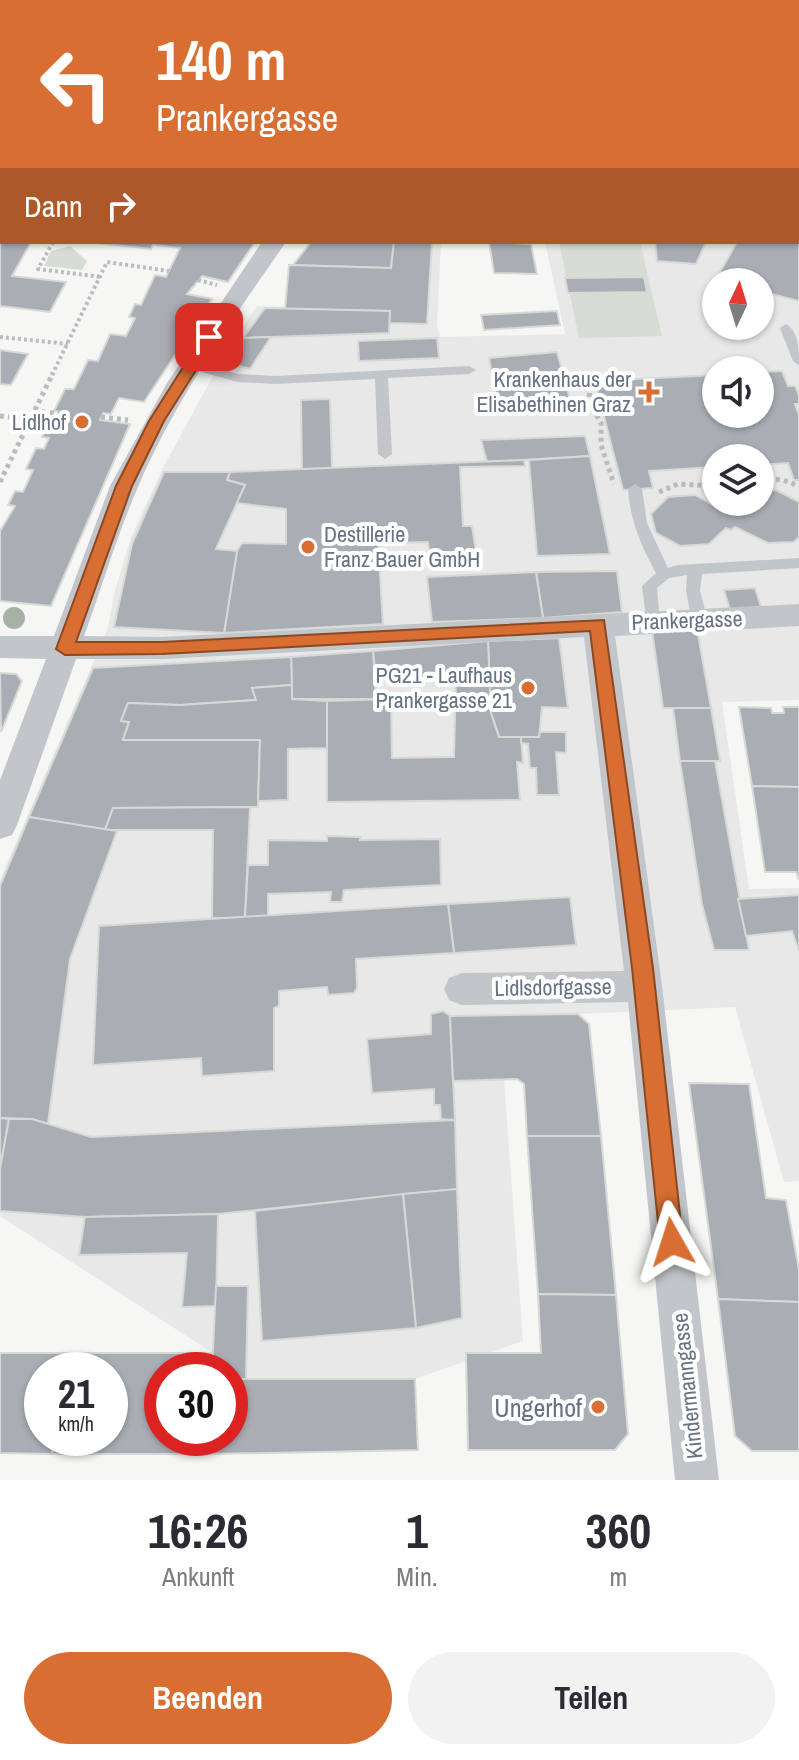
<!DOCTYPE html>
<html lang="de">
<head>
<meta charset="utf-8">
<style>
  :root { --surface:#fff; --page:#f2f2f3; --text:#2b2b33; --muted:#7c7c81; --accent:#d86e32 }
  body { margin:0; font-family:"Archivo Narrow",sans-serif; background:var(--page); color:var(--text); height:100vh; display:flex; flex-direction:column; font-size:30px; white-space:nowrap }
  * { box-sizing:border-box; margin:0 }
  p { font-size:26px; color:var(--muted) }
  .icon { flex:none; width:44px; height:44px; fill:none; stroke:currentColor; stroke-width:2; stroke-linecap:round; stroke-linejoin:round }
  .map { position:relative; height:1480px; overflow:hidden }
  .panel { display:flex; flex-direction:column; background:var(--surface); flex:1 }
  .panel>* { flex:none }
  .hud { position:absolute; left:0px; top:0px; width:800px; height:244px; box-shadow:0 2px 6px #0004; background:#d86e32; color:#fff; overflow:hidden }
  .needle { width:52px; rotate:4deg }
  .buttons { position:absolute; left:702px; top:268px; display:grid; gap:16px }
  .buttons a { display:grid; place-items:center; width:72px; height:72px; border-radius:50%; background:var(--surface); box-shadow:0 2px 6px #0004; font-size:40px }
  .speed { position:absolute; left:24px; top:1352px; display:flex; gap:16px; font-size:40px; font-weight:700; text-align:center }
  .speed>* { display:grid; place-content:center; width:104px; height:104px; border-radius:50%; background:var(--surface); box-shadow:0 2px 6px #0004; line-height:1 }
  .speed small { font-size:20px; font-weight:400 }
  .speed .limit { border:12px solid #d22; background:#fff; color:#111 }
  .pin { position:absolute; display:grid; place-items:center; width:68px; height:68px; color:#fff; margin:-34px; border-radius:16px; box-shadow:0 4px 12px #0006 }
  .me { position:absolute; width:88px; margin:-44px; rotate:354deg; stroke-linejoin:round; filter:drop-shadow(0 0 6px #0008) }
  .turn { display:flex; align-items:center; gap:28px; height:168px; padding:0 24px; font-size:36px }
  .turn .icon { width:104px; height:104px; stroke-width:2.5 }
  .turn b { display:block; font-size:56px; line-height:68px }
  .then { display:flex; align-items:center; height:76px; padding:0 24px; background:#0003; gap:16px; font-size:30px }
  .eta { display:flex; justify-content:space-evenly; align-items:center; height:136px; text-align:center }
  .eta b { font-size:48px; font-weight:800; line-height:56px }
  .primary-button { display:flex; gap:16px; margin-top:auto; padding:16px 24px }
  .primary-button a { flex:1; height:92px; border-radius:48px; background:var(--accent); color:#fff; font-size:32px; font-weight:800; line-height:92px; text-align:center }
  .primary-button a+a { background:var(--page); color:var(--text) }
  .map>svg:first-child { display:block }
  .built { fill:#e7e8e7; fill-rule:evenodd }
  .green { fill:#d7ddd5 }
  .building { fill:#a9aeb5; stroke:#d8d8d6; stroke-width:2 }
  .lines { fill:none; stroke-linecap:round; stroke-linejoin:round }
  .path-far1 { stroke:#babcbf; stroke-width:4; stroke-dasharray:3 3; stroke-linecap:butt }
  .path { stroke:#babcbf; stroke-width:5; stroke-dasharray:4 4; stroke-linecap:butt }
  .service { fill:#c2c5c9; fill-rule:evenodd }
  .minor { fill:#c2c5c9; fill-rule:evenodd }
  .tram { stroke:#a3a8ae; stroke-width:2 }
  .tree { fill:#a7b2a6 }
  .route { fill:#d86e32; stroke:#8c4820; stroke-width:2 }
  .poi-dot { fill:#d86e32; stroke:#fff; stroke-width:3 }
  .labels { text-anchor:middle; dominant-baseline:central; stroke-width:8; stroke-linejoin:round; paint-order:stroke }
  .poi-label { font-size:22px; fill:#677383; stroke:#fff; text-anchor:end }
  .street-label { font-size:22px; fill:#677383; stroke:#fff }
  .near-poi-label { font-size:26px; fill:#677383; stroke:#fff; text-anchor:end }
</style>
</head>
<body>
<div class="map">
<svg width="799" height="1480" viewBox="0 0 799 1480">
  <rect width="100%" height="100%" fill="#f6f7f4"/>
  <path class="built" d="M799 161V700L722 702 749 889 799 888V1181L784 1182 735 1007 578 1014 504 1080 523 1341 415 1379H230V1370L213 1353 0 1216V880L108 628 114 594 131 537 164 466 226 352 257 306 390 311 391 268 293 265 311 242H441L437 326 441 337 565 334 545 242H798ZM716 282H760V326H716ZM716 370H760V414H716ZM716 458H760V502H716Z"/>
  <g class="green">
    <polygon points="559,242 640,242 662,336 579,338"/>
    <polygon points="70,246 87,261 82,270 44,266 51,251"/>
  </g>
  <g class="building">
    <polygon points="278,0 366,0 277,2"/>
    <polygon points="366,0 448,0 450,1 365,2"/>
    <polygon points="0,201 2,242 31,242 12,276 66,282 50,312 0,306"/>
    <polygon points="799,237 799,301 760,291 760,282 743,282 745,278 720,272 737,242 798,242"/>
    <polygon points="87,242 255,242 228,282 202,276 187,294 212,299 144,402 119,398 111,414 103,413 100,420 130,424 51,606 0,601 0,531 15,506 8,505 15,491 23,492 33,470 26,469 36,448 44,449 49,438 42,437 52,415 62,416 64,412 54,411 65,389 74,389 88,360 98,361 110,334 126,336 135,318 129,317 135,304 141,305 155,275 166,277 180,248 153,245 151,249"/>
    <polygon points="311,242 394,242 391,268 293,265"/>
    <polygon points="394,242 432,242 427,324 389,323 390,311 285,309 289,265 391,268"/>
    <polygon points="489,242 531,244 537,274 494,273"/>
    <polygon points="655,242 706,242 696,264 657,261"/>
    <polygon points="644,277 647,292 568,293 565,278"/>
    <polygon points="265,308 390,311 389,333 243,338"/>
    <polygon points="557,311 560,325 484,330 481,315"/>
    <polygon points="271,337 250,369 226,362 243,338"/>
    <polygon points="437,338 439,358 359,361 358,341"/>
    <polygon points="0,350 28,354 11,385 0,384"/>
    <polygon points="557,352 571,403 498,407 489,358"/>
    <polygon points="782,371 788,386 795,386 799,396 799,404 795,404 799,415 799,480 794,480 788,463 760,465 760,458 716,458 716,467 649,471 653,488 623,490 595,381 716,375 716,414 760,414 760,372"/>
    <polygon points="330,399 332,470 302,471 301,400"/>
    <polygon points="585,436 590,456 487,462 481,440"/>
    <polygon points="590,456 610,554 537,556 529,460"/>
    <polygon points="524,460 525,466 460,467 463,526 472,526 476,552 430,555 428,542 378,543 383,624 224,633 237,551 242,543 286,544 286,509 236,503 245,485 227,480 230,472"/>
    <polygon points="164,472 230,472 227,480 245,485 216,549 237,551 224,633 114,627 132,544"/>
    <polygon points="776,490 799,502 799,537 794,542 768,543 735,527 731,530 726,528 709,544 680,546 656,533 651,514 668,497 695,495 722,510 730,512 740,502 760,502 760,491"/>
    <polygon points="617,571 622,612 543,618 536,572"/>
    <polygon points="536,572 543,618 432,622 427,577"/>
    <polygon points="755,588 761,607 730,610 724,590"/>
    <polygon points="697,629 711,708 663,708 652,631"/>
    <polygon points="559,638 568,708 542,707 539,737 499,737 491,713 488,641"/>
    <polygon points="488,641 491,713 499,737 521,737 523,763 517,762 520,800 327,802 327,701 387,699 391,702 392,758 454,757 456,675 376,680 373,651"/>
    <polygon points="373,651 376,699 292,699 291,657"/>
    <polygon points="291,657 292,685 252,688 256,700 180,705 128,703 121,721 129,722 123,740 260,740 258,807 113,808 105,830 29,817 93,668"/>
    <polygon points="0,673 16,674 22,681 1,732"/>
    <polygon points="292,685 292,699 327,701 327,748 288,749 288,800 258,801 260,740 123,740 129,722 121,721 128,703 180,705 256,700 252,688"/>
    <polygon points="739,707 771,708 772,713 784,713 783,707 799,707 799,787 752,786"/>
    <polygon points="673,708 711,708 720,761 680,761"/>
    <polygon points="540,732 566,732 566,753 556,752 559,795 537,795 536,768 530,768 528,744 521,743 521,737 539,737"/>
    <polygon points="680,761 715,761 749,950 714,950 702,904"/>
    <polygon points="752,786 799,787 799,880 796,872 765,872"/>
    <polygon points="250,807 245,918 212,918 213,830 105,830 113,808"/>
    <polygon points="29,817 117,831 70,959 48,1124 32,1119 0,1118 0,886"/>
    <polygon points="327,836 360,837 360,840 440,839 441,885 344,890 342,902 330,902 331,892 268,894 268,916 245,918 248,865 268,865 268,840 327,841"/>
    <polygon points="799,895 799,951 792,931 746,936 738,899"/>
    <polygon points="570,897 576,945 454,953 448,904"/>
    <polygon points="448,904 454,953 356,959 357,988 354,993 328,995 327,987 279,991 279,1006 274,1008 274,1071 202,1076 201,1058 93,1065 99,926"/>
    <polygon points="443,1011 450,1016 455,1120 441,1119 440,1105 434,1105 434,1089 372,1093 367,1039 431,1034 431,1014"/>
    <polygon points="578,1014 589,1024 601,1136 527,1136 524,1084 517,1079 453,1081 450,1016"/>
    <polygon points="689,1083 749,1084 766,1198 786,1200 799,1270 799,1302 718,1299"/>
    <polygon points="0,1118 9,1119 0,1169"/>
    <polygon points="9,1119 32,1119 91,1137 455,1120 457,1189 218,1214 85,1217 0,1211 0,1169"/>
    <polygon points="527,1136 601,1136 616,1295 538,1294"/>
    <polygon points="457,1189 462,1318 416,1328 403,1194"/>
    <polygon points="403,1194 416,1328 262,1341 255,1211"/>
    <polygon points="218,1214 216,1306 182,1307 187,1253 79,1255 85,1217"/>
    <polygon points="216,1286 248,1286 246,1379 230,1379 230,1370 212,1370"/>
    <polygon points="538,1294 616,1295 628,1434 615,1450 468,1450 466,1353 541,1353"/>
    <polygon points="718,1299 799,1302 799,1451 752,1451 735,1436"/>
    <polygon points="0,1353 69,1353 67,1370 42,1370 42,1438 55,1438 52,1454 0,1453"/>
    <polygon points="69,1353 213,1353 212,1370 162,1370 162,1438 210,1438 209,1454 52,1454 55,1438 110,1438 110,1370 67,1370"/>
    <polygon points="230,1379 415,1379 418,1450 209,1454 210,1438 230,1438"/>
  </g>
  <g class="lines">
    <g class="path-far1">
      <polyline points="53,242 38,269 101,277"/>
      <polyline points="198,280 217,285"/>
      <polyline points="0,337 68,344"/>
      <polyline points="52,375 107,262 169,271"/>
    </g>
    <g class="path">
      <polyline points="590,385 589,402 601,423 601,445 614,484"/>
      <polyline points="34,411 63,414"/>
      <polyline points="0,416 30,420"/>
      <polyline points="101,417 128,420"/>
      <polyline points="760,478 783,480 799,486"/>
      <polyline points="0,482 53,373"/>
      <polyline points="659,492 678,484 716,486"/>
    </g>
    <g class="service">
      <path d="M786 324C799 331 799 351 799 365L793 361 780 328Z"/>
      <polygon points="192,361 238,374 275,376 469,366 476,370 469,374 388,378 392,454 385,459 378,454 375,379 275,384 238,382 187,368 187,362"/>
      <path d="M635 484 642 489 647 523 668 568 678 565 799 558V568L702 574 700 591 708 621 700 627 692 621 686 591 687 575 669 578 657 588 660 621 657 625H647L642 586 656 573C641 546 630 520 628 489Z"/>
    </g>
    <g class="minor">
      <polygon points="458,0 479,0 457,2"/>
      <polygon points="698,0 747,0 748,2 699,2"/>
      <polygon points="799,0 799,12 798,12 798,2 791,2"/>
      <polygon points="0,17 2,17 0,32"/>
      <rect x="0" y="131" width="2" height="14"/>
      <rect x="798" y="149" width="1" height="14"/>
      <path d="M262 242H286C233 318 174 402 138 487 117 535 102 587 84 636L162 637 799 604V626L615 636 662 986 719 1480H675L628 1002 462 1005 449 1000 444 989 449 978 462 973 624 971 584 637 162 659H76L17 825 12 835 0 839V780L46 659 0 658V636H54L110 486 167 383Z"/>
    </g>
    <g class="tram">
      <polyline points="676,0 707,2"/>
      <polyline points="744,0 775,2"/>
    </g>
  </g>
  <circle class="tree" cx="14" cy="618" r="11"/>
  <polygon class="route" points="209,332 217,337 164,421 132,486 76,642 162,642 604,620 653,968 683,1242 680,1250 672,1253 664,1250 660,1242 632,968 590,631 162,654 65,655 56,649 116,486 149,421 204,334"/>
  <g class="poi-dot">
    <path d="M645 380h8v8h8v8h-8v8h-8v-8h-8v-8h8z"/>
    <circle cx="82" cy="422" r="8"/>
    <circle cx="308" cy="547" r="8"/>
    <circle cx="528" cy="688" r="8"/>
    <circle cx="598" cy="1407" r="8"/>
  </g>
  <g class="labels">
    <g class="poi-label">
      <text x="631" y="379">Krankenhaus der<tspan x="631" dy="25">Elisabethinen Graz</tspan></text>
      <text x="66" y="422">Lidlhof</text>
      <text x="324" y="534" text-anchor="start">Destillerie<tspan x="324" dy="25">Franz Bauer GmbH</tspan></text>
      <text x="512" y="675">PG21 - Laufhaus<tspan x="512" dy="25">Prankergasse 21</tspan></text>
    </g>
    <g class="street-label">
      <text transform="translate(687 620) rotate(-2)">Prankergasse</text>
      <text transform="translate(553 987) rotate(-1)">Lidlsdorfgasse</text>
      <text transform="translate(687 1386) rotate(-96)">Kindermanngasse</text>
    </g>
    <g class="near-poi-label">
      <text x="582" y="1407">Ungerhof</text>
    </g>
  </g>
</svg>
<div class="buttons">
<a><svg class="needle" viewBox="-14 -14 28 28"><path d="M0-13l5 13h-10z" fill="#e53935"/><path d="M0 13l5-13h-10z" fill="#7c7c81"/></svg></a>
<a><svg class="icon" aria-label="sound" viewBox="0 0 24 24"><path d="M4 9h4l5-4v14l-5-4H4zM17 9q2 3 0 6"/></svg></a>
<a><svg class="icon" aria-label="layers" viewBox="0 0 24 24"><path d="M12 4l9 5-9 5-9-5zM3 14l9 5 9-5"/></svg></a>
</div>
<div class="speed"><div>21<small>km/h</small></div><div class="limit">30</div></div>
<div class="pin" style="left:209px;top:337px;background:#d93025"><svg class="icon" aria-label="arrive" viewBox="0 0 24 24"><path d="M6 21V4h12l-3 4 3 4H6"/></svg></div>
<svg class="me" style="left:672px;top:1242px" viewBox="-20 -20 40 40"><path d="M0-17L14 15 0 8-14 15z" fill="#d86e32" stroke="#fff" stroke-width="4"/></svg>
<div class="hud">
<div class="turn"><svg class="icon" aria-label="left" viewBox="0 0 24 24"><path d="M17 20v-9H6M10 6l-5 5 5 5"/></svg><div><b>140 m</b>Prankergasse</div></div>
<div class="then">Dann<svg class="icon" aria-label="right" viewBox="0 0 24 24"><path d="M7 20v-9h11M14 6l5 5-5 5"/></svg></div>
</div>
</div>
<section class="panel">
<div class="eta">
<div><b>16:26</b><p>Ankunft</p></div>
<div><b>1</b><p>Min.</p></div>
<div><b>360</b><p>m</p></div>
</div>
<div class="primary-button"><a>Beenden</a><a>Teilen</a></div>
</section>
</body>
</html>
